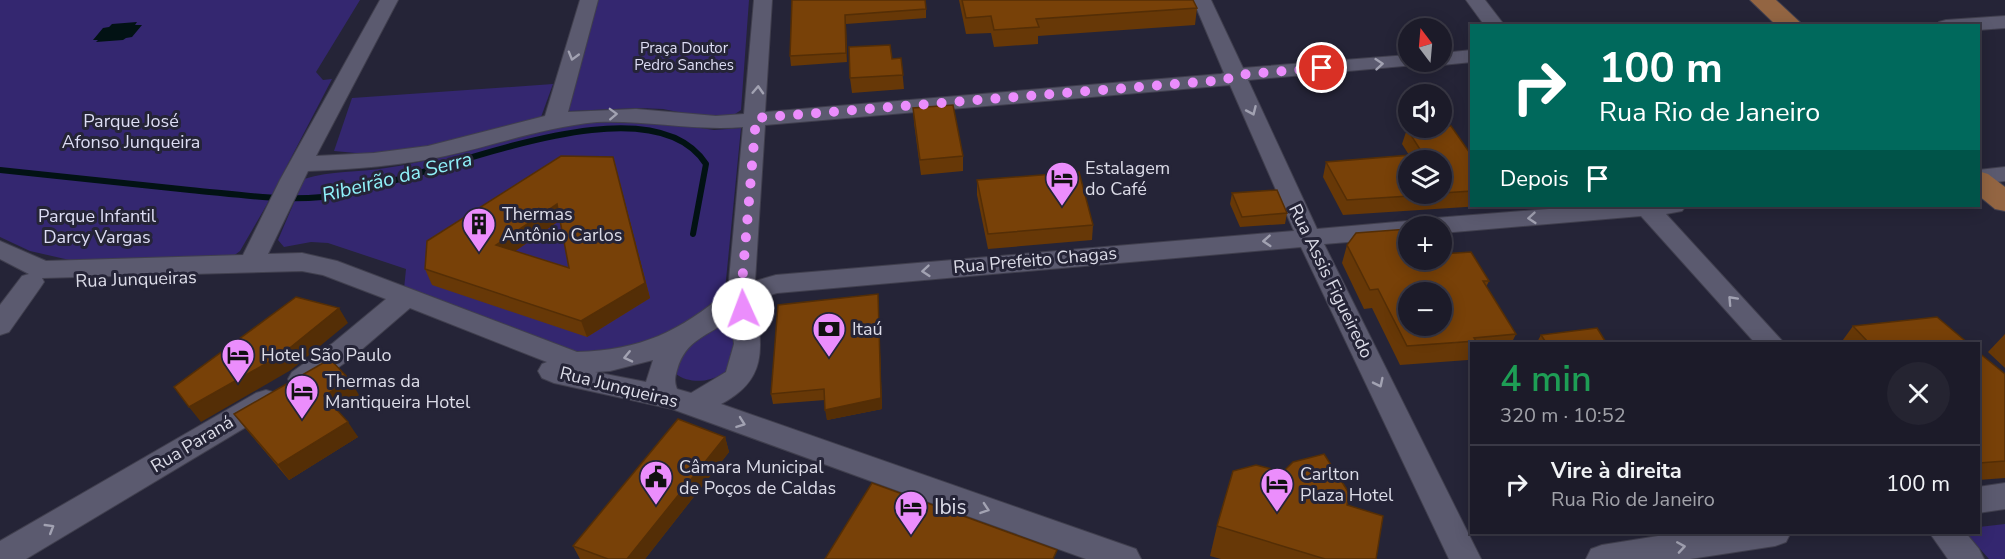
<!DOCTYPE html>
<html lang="pt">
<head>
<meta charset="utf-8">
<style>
  :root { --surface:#1c1b29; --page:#252431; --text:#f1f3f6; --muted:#a0a1a8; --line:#3a3946 }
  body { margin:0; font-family:"Nunito Sans",sans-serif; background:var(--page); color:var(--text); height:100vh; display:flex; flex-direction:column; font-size:22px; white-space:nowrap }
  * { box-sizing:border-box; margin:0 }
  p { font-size:20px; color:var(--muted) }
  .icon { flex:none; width:33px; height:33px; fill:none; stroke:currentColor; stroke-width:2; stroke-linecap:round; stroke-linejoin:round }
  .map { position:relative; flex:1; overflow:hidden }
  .sheet { position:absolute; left:1470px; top:342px; width:510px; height:192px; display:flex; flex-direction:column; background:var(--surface); border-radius:0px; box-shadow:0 3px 15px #0003,0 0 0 2px var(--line) }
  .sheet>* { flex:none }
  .top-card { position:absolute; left:1470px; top:24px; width:510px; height:183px; border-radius:0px; box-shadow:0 3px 15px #0003,0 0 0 2px var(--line); background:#00695c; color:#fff; overflow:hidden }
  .needle { width:39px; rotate:344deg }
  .controls { position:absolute; left:1398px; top:18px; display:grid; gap:12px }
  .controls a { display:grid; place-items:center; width:54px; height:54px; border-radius:50%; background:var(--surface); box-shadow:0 3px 15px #0003,0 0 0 2px var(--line); font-size:30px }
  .pin { position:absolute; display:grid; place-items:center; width:51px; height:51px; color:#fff; margin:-26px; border:3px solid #fff; border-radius:50%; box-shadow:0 2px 6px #0007 }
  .me { position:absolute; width:66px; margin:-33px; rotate:358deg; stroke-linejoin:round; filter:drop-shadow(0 0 4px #0008) }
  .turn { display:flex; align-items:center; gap:21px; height:126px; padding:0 30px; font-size:27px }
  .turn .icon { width:78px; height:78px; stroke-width:2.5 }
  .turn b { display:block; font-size:42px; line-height:51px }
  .then { display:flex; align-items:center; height:57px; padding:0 30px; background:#0003; gap:12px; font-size:22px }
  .round { display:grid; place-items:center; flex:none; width:63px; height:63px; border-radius:32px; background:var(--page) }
  .head { display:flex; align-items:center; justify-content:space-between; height:102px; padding:0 30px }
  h1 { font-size:36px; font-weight:600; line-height:45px; color:#1e9e55 }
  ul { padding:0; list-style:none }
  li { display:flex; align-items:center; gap:18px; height:78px; padding:0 30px; border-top:2px solid var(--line) }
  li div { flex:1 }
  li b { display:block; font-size:22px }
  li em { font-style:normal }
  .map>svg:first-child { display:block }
  .green { fill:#342770 }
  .water { fill:#021214 }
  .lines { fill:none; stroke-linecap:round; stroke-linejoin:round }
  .stream { stroke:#021214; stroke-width:6 }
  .minor-casing { stroke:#403f4e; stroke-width:2 }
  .major-casing { stroke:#403f4e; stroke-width:2 }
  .minor { fill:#5b5a6f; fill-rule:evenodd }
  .major { fill:#936542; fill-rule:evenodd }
  .wall { fill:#673807; fill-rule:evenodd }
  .shaded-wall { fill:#542e06 }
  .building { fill:#784108; stroke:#542e06; stroke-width:1.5; fill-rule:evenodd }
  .oneway { stroke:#a2a2b2 }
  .route { stroke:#eb8dfc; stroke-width:10; stroke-dasharray:0 18 }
  .labels { text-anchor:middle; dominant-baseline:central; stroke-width:6; stroke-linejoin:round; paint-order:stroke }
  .far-park-label { font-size:15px; fill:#ddddf4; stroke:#252437 }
  .park-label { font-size:18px; fill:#ddddf4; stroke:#252437 }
  .poi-label { font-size:18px; fill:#dcdce8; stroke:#252437; text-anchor:start }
  .street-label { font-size:18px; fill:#dcdce8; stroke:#252437 }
  .water-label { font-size:20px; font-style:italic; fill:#90f2fa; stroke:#252437 }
  .near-poi-label { font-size:21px; fill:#dcdce8; stroke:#252437; text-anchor:start }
</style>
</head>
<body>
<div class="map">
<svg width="2005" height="559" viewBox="0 0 2005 559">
  <rect width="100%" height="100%" fill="#252437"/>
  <g class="green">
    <polygon points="0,0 360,0 316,72 323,80 332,79 266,206 240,251 228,260 87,264 30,251 0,237"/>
    <polygon points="598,0 749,0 741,110 729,118 708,118 663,109 639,108 570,111 568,109"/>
    <polygon points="553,84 541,117 388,156 334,151 352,98"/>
    <path d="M632 118 714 130 741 128 725 290 708 308 666 334 638 347 580 355 404 289 406 269 328 243 311 242 284 247 278 240 304 179C331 170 358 173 386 168 439 160 489 141 541 129 571 122 602 120 632 118Z"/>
    <path d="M733 316C733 328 737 342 735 354 732 380 694 388 676 374L680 353 690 342Z"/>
    <polygon points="2005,524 2005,559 1989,559 1966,533 1978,532 1979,527"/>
  </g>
  <polygon class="water" points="137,22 135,25 142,25 132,37 126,38 123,40 96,42 98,40 93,40 103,28 109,27 112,24"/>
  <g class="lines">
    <path class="stream" d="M0 170C63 177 127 183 190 190 234 194 278 201 322 197 411 190 645 70 706 164L693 234"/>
    <g class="minor-casing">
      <g id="minor">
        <path d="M380 0H398L316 156 374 153 428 146 545 116 580 0H598L568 112 636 109 716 116 744 114 754 0H772L765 112 1221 74 1224 73 1193 0H1211L1243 68 1408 55V62H1418L1415 65 1248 80 1317 229 1408 221 1417 223 1419 226H1408V237L1324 244 1481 559H1449L1301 247 777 293 755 300C762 346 769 379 721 404L1136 549 1141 559H1086L672 409 554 383 542 378 538 371 542 364 547 362 410 308 353 357 312 386 302 390 292 386 288 379 292 372 333 343 386 299 323 275 302 271 42 278 44 282 40 288 9 332 0 335V305L22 276 29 274 0 259V241L46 261 243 255 280 180ZM1230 85 1294 231 776 275 755 281 765 125ZM597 122C646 120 694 131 743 127L728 291C679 332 641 350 577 352L337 261 302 253 268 254 308 171C354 169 400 166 445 156 496 145 544 127 597 122ZM731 318 734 344 726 372 691 393 677 389C674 381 675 377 677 370 686 338 708 337 731 318ZM653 360 646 382 595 372 610 371Z"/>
        <polygon points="1466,0 1485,0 1505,26 1485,26"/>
        <polygon points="2005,16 2005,28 1978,30 1978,26 1937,26 1939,22 1946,20"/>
        <polygon points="1472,50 1472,62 1442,65 1434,62 1442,62 1442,53"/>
        <polygon points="2005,167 2005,181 1978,184 1978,170"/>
        <polygon points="1587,206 1686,206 1682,211 1666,214 1785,344 1756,344 1641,216 1442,233 1442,226 1423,226 1426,220 1435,218"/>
        <polygon points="266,390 276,393 280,401 276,409 26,559 0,559 0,541 256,393"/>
        <polygon points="2005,483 2005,509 1978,513 1978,487"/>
        <polygon points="1683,532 1791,532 1786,542 1775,546 1690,559 1586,559 1591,549 1602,545"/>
        <polygon points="1929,532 1965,532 1979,549 1984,559 1948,559"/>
      </g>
    </g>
    <g class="major-casing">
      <g id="major">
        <polygon points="1750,0 1776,0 1804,26 1777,26"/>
        <polygon points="1978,171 1988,174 2005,187 2005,211 1995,209 1978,195"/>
      </g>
    </g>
    <use href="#minor" class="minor"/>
    <use href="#major" class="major"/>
  </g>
  <g class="wall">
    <polygon points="792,0 926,9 926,18 846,24 847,62 791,66 790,56"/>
    <polygon points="959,0 1193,0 1197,8 1195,25 1038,36 1038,44 994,47 991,33 966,34"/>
    <polygon points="901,58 904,89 852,93 850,78 892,59"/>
    <polygon points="913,108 963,156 963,171 921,175 914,123"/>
    <polygon points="1407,129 1472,156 1472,206 1481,206 1343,215 1323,177 1326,162 1409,155 1402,144"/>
    <path d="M613 157 650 298 587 337 432 285 425 269ZM560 220 569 268 515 251Z"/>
    <polygon points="977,180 1093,225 1092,240 988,249 977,195"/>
    <polygon points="1232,193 1287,213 1285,224 1240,227 1230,204"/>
    <polygon points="1347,245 1489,281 1486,287 1516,334 1511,344 1472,344 1472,356 1469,357 1468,360 1400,365 1372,308 1364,309 1342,263"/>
    <polygon points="878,294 882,409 827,420 825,400 773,404 771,394"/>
    <polygon points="1853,326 1969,344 1840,344"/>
    <polygon points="2005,334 2005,368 1988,352"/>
    <polygon points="1541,335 1607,344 1536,344"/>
    <polygon points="1978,352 2005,374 2005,478 1978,480"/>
    <polygon points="359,395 336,409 358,437 289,480 246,429 234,414"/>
    <polygon points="725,437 729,452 645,559 580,559 573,546"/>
    <polygon points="1347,505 1376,559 1221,559 1210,556 1217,526"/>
    <polygon points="1620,532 1646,532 1622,536"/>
  </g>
  <g class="shaded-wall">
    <polygon points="845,15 846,24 847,62 846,53"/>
    <polygon points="613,157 650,298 587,337 581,321"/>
    <polygon points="557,204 562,219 502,260 496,245"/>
    <polygon points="878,294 882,409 827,420 825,410"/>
    <polygon points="339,308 348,323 291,370 201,422 189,407"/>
    <polygon points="350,380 359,395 334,411 324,396"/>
    <polygon points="348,422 358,437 289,480 278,465"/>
    <polygon points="725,437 729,452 645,559 627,559"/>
  </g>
  <g class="building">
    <polygon points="792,0 925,0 926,9 845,15 846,53 790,56"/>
    <polygon points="962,0 1193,0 1197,8 1036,19 1039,27 994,30 991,16 966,18"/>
    <polygon points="890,45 892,59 901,58 903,75 850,78 849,47"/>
    <polygon points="953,105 963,156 920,160 913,108"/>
    <polygon points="1442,126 1451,126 1472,156 1472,191 1442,193 1442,160 1408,160 1408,194 1441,194 1347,200 1326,162 1423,154 1407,129 1442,128"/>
    <path d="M561 156 613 157 645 283 581 321 425 269 427 241ZM557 204 569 268 496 245Z"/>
    <polygon points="1079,172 1093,225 988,234 977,180"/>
    <polygon points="1277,190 1287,213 1242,217 1232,193"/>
    <path d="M1408 229V260H1442V254L1471 252 1489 281H1483L1516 334 1474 338 1476 341 1407 346 1378 289 1370 290 1347 245 1356 233ZM1408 292H1442V326H1408Z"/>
    <polygon points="878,294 881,398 825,410 824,389 771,394 778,305"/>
    <polygon points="296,297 339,308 281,355 189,407 174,387"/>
    <polygon points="1937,317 1969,344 1870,344 1853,326"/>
    <polygon points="1597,328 1607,344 1547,344 1541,335"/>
    <polygon points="1978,352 2005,374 2005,461 1979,463 1978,462"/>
    <polygon points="330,359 350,380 324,396 348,422 278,465 234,414"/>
    <polygon points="678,419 725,437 627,559 608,559 573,546"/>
    <polygon points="1324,454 1349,493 1347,505 1383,516 1376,559 1325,559 1217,526 1233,471 1256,465 1283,472 1293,462"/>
    <polygon points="872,483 1057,550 1053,559 825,559"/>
  </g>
  <defs><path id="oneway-chevron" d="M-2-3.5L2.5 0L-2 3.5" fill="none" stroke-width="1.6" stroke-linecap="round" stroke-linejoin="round" transform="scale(1.5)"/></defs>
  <g class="oneway">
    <use href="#oneway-chevron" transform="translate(573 56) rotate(106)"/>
    <use href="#oneway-chevron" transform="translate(1379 64) rotate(-5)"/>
    <use href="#oneway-chevron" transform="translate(758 90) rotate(-87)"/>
    <use href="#oneway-chevron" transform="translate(1252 111) rotate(66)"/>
    <use href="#oneway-chevron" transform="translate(613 114) rotate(-2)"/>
    <use href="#oneway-chevron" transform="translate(1532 218) rotate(175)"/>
    <use href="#oneway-chevron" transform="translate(1267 241) rotate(176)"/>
    <use href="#oneway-chevron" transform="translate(926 271) rotate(175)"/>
    <use href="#oneway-chevron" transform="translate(1732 300) rotate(-133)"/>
    <use href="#oneway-chevron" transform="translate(628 357) rotate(167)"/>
    <use href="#oneway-chevron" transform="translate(1379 383) rotate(64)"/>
    <use href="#oneway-chevron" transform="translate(741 423) rotate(20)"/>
    <use href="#oneway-chevron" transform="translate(985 509) rotate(19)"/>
    <use href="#oneway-chevron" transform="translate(50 528) rotate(-31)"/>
    <use href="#oneway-chevron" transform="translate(1681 547) rotate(-9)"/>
  </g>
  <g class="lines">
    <polyline class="route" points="743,309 741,295 756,118 1225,80 1236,75 1322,68"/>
  </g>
  <defs>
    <g id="hotel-pin" transform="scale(1.725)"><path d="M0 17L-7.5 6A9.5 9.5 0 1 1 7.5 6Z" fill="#eb8dfc" stroke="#252437"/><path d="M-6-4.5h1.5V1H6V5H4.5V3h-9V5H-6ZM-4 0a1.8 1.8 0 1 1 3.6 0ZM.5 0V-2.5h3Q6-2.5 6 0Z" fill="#111"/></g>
    <g id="building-pin" transform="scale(1.725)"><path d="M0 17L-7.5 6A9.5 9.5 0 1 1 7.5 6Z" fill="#eb8dfc" stroke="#252437"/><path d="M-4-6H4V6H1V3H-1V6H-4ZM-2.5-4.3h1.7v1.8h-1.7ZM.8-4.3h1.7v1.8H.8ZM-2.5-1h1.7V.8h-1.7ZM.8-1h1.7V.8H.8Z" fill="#111"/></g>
    <g id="bank-pin" transform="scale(1.725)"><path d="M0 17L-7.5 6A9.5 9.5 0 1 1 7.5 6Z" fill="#eb8dfc" stroke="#252437"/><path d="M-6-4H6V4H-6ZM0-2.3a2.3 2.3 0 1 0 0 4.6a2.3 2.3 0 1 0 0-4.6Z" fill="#111"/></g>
    <g id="civic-pin" transform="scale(1.725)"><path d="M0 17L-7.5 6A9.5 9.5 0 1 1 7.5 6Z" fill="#eb8dfc" stroke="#252437"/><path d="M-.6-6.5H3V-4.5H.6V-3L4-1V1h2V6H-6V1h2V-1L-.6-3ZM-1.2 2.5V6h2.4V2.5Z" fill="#111"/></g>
  </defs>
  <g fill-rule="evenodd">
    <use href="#hotel-pin" x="1062" y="178"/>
    <use href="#building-pin" x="479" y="224"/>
    <use href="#bank-pin" x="829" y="329"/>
    <use href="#hotel-pin" x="238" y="355"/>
    <use href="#hotel-pin" x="302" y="391"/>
    <use href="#civic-pin" x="656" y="477"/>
    <use href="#hotel-pin" x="1277" y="484"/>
    <use href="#hotel-pin" x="911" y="507"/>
  </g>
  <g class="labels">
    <g class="far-park-label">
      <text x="684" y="48">Praça Doutor<tspan x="684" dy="17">Pedro Sanches</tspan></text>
    </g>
    <g class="park-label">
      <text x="131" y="121">Parque José<tspan x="131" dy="21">Afonso Junqueira</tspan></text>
      <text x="97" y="216">Parque Infantil<tspan x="97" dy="21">Darcy Vargas</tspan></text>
    </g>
    <g class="poi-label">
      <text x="1085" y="168">Estalagem<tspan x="1085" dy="21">do Café</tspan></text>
      <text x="502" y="214">Thermas<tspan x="502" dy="21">Antônio Carlos</tspan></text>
      <text x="852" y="329">Itaú</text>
      <text x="261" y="355">Hotel São Paulo</text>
      <text x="325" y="381">Thermas da<tspan x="325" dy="21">Mantiqueira Hotel</tspan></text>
      <text x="679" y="467">Câmara Municipal<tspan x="679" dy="21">de Poços de Caldas</tspan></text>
      <text x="1300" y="474">Carlton<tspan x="1300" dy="21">Plaza Hotel</tspan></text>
    </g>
    <g class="street-label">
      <text transform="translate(1035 260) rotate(-5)">Rua Prefeito Chagas</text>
      <text transform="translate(136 279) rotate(-2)">Rua Junqueiras</text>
      <text transform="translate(1331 281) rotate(64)">Rua Assis Figueiredo</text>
      <text transform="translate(619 387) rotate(14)">Rua Junqueiras</text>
      <text transform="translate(192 444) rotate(-31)">Rua Paraná</text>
    </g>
    <g class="water-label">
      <text transform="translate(397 177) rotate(-14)">Ribeirão da Serra</text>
    </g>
    <g class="near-poi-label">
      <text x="934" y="507">Ibis</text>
    </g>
  </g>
</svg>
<div class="controls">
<a><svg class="needle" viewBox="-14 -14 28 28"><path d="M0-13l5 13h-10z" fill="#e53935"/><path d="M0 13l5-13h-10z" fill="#a0a1a8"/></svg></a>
<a><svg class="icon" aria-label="sound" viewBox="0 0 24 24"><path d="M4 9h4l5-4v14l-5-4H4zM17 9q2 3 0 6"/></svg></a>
<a><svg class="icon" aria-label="layers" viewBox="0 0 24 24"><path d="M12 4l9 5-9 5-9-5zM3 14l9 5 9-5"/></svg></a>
<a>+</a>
<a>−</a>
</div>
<div class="pin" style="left:1322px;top:68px;background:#d93025"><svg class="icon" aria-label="arrive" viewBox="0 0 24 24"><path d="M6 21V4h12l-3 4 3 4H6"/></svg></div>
<svg class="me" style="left:743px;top:309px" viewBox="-20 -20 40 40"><circle r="19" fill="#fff"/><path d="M0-13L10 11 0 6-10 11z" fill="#eb8dfc"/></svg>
<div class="top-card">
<div class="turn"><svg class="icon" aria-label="right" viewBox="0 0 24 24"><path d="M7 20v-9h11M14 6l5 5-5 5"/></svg><div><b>100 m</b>Rua Rio de Janeiro</div></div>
<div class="then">Depois<svg class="icon" aria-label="arrive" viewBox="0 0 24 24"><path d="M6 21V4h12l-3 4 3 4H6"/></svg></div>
</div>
<section class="sheet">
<div class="head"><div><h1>4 min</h1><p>320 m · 10:52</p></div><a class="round"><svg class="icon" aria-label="close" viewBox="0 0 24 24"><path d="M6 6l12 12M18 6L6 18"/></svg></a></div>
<ul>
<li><svg class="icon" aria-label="right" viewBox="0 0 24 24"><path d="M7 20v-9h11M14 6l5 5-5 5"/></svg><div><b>Vire à direita</b><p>Rua Rio de Janeiro</p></div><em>100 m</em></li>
</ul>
</section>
</div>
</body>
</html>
